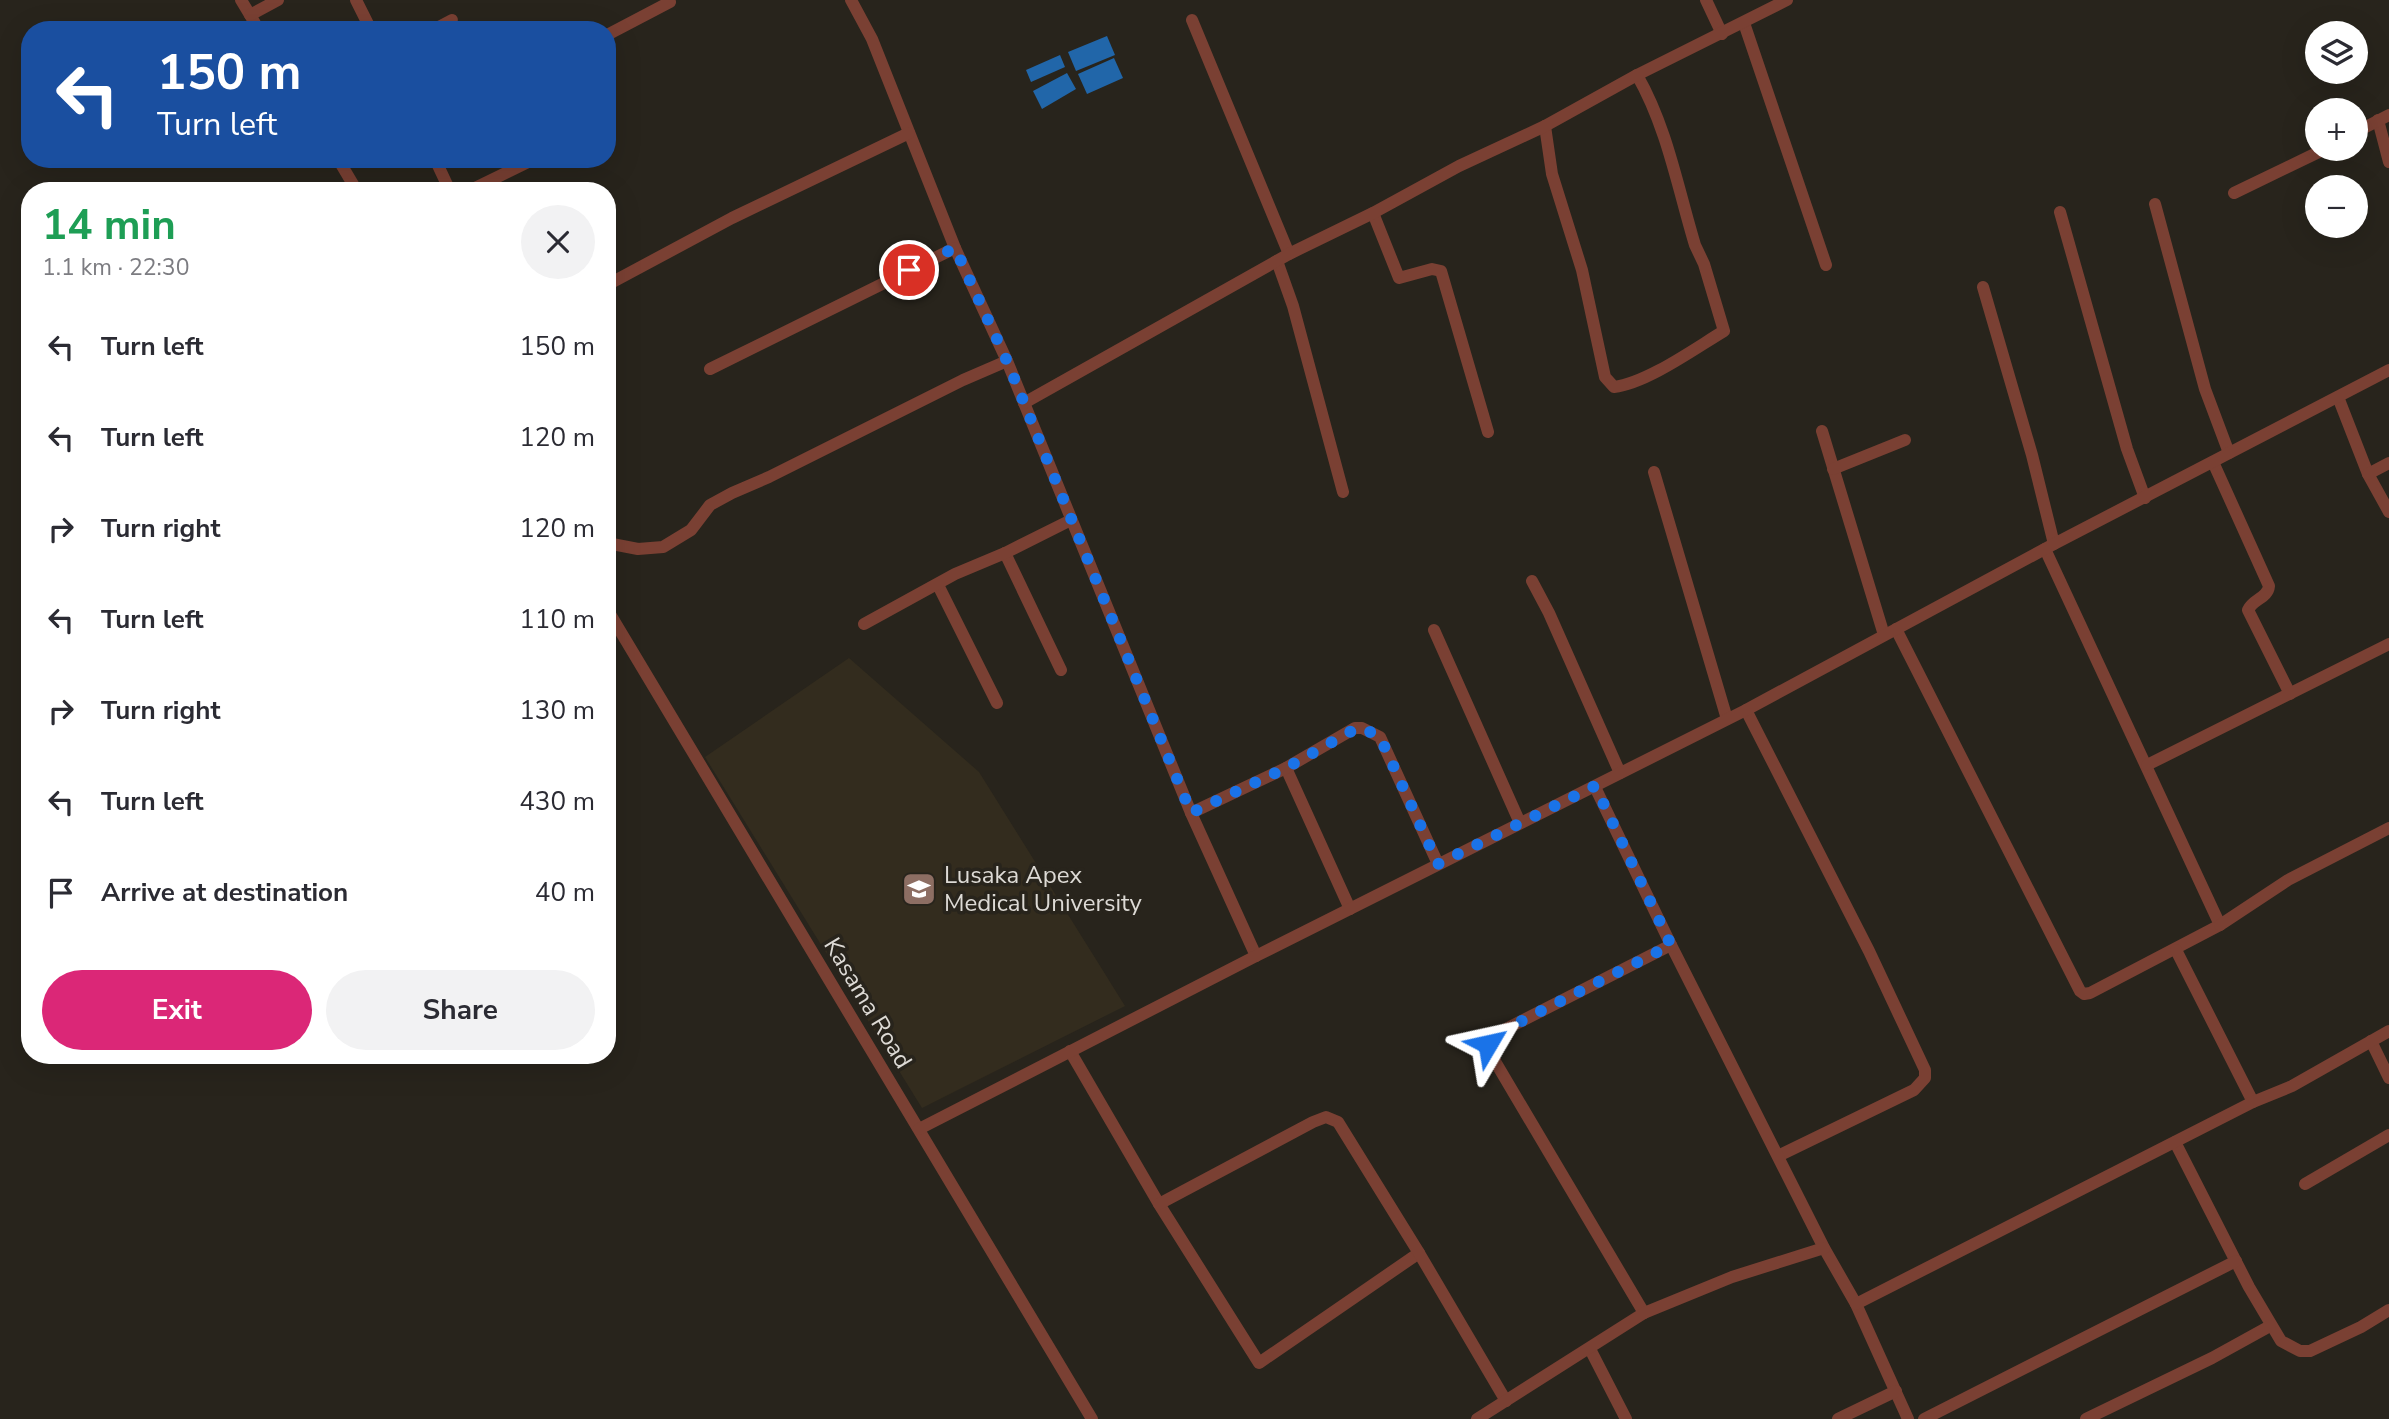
<!DOCTYPE html>
<html lang="en">
<head>
<meta charset="utf-8">
<style>
  :root { --surface:#fff; --page:#f2f2f3; --text:#2b2b33; --muted:#7c7c81; --accent:#db2777 }
  body { margin:0; font-family:"Nunito Sans",sans-serif; background:var(--page); color:var(--text); height:100vh; display:flex; flex-direction:column; font-size:26px; white-space:nowrap }
  * { box-sizing:border-box; margin:0 }
  p { font-size:23px; color:var(--muted) }
  .icon { flex:none; width:38px; height:38px; fill:none; stroke:currentColor; stroke-width:2; stroke-linecap:round; stroke-linejoin:round }
  .map { position:relative; flex:1; overflow:hidden }
  .sheet { position:absolute; left:21px; top:182px; width:595px; height:882px; display:flex; flex-direction:column; background:var(--surface); border-radius:28px; box-shadow:0 7px 28px #0002 }
  .sheet>* { flex:none }
  .hud { position:absolute; left:21px; top:21px; width:595px; height:147px; border-radius:28px; box-shadow:0 7px 28px #0002; background:#1a4fa0; color:#fff; overflow:hidden }
  .controls { position:absolute; left:2305px; top:21px; display:grid; gap:14px }
  .controls a { display:grid; place-items:center; width:63px; height:63px; border-radius:50%; background:var(--surface); box-shadow:0 7px 28px #0002; font-size:35px }
  .pin { position:absolute; display:grid; place-items:center; width:60px; height:60px; color:#fff; margin:-30px; border:4px solid #fff; border-radius:50%; box-shadow:0 2px 7px #0007 }
  .me { position:absolute; width:77px; margin:-38px; rotate:54deg; stroke-linejoin:round; filter:drop-shadow(0 0 5px #0008) }
  .turn { display:flex; align-items:center; gap:24px; height:147px; padding:0 21px; font-size:32px }
  .turn .icon { width:91px; height:91px; stroke-width:2.5 }
  .turn b { display:block; font-size:49px; line-height:60px }
  .round { display:grid; place-items:center; flex:none; width:74px; height:74px; border-radius:37px; background:var(--page) }
  .headline { display:flex; align-items:center; justify-content:space-between; height:119px; padding:0 21px }
  h1 { font-size:42px; font-weight:700; line-height:52px; color:#1e9e55 }
  .primary-button { display:flex; gap:14px; margin-top:auto; padding:14px 21px }
  .primary-button a { flex:1; height:80px; border-radius:42px; background:var(--accent); color:#fff; font-size:28px; font-weight:700; line-height:80px; text-align:center }
  .primary-button a+a { background:var(--page); color:var(--text) }
  ul { padding:0; list-style:none }
  li { display:flex; align-items:center; gap:21px; height:91px; padding:0 21px }
  li div { flex:1 }
  li b { display:block; font-size:26px }
  li em { font-style:normal }
  .map>svg:first-child { display:block }
  .built { fill:#332c1e }
  .water { fill:#2166a9 }
  .lines { fill:none; stroke-linecap:round; stroke-linejoin:round }
  .minor { stroke:#7a4033; stroke-width:12 }
  .route { stroke:#1a73e8; stroke-width:12; stroke-dasharray:0 21.6 }
  .labels { text-anchor:middle; dominant-baseline:central; stroke-width:7; stroke-linejoin:round; paint-order:stroke }
  .poi-label { font-size:24px; fill:#dddad5; stroke:#28241c; text-anchor:start }
  .street-label { font-size:24px; fill:#dddad5; stroke:#28241c }
</style>
</head>
<body>
<div class="map">
<svg width="2389" height="1419" viewBox="0 0 2389 1419">
  <rect width="100%" height="100%" fill="#28241c"/>
  <polygon class="built" points="849,658 979,772 1125,1006 922,1108 705,757"/>
  <g class="water">
    <polygon points="1107,36 1115,55 1076,71 1068,52"/>
    <polygon points="1060,55 1065,67 1031,82 1026,70"/>
    <polygon points="1114,58 1123,78 1087,94 1078,74"/>
    <polygon points="1067,73 1076,89 1042,109 1033,91"/>
  </g>
  <g class="lines">
    <g class="minor">
      <polyline points="241,0 259,30"/>
      <polyline points="356,0 371,30"/>
      <polyline points="851,0 872,39 955,248 1007,361 1191,813 1256,956"/>
      <polyline points="1706,0 1722,34"/>
      <polyline points="250,15 278,0"/>
      <polyline points="1192,20 1289,254"/>
      <polyline points="1744,23 1826,265"/>
      <polyline points="433,30 452,20"/>
      <polyline points="607,35 670,2"/>
      <polyline points="2378,120 2389,162"/>
      <path d="M1545 126 1552 174 1582 270 1605 377 1614 387C1647 383 1694 349 1724 331L1704 264 1695 245C1678 189 1667 127 1637 75"/>
      <polyline points="2356,132 2389,115"/>
      <polyline points="338,159 357,191"/>
      <polyline points="435,159 450,191"/>
      <polyline points="469,191 534,159"/>
      <polyline points="2234,193 2325,149"/>
      <polyline points="2155,204 2205,389 2229,453"/>
      <polyline points="2060,212 2127,449 2145,498"/>
      <polyline points="1373,213 1399,278 1432,269 1441,271 1488,432"/>
      <polyline points="1277,261 1293,306 1343,492"/>
      <polyline points="607,285 732,218 909,133"/>
      <polyline points="1983,287 2032,455 2054,544"/>
      <polyline points="710,369 955,248"/>
      <polyline points="2338,397 2368,474 2389,512"/>
      <polyline points="1024,403 1289,254 1373,213 1459,166 1545,126 1637,75 1787,0"/>
      <polyline points="1822,431 1884,635"/>
      <path d="M2213 462 2269 586C2268 598 2253 599 2248 610L2290 694"/>
      <polyline points="1833,469 1905,440"/>
      <polyline points="1654,472 1727,719"/>
      <polyline points="2368,474 2389,463"/>
      <polyline points="607,543 638,549 663,547 691,530 710,505 732,493 769,477 963,380 1007,361"/>
      <polyline points="1005,553 1061,670"/>
      <polyline points="1532,581 1549,613 1620,773"/>
      <polyline points="938,585 997,703"/>
      <polyline points="607,609 1092,1419"/>
      <polyline points="864,624 955,574 1005,553 1071,520"/>
      <polyline points="1896,629 2080,991 2084,994 2090,993 2220,925 2045,549"/>
      <polyline points="1434,630 1520,823"/>
      <polyline points="1746,710 1869,951 1925,1070 1925,1078 1914,1090 1778,1156"/>
      <polyline points="2147,765 2389,644"/>
      <polyline points="1286,768 1350,909"/>
      <polyline points="1595,787 1671,945 1824,1248 1856,1304 1908,1419"/>
      <polyline points="1191,813 1286,768 1355,728 1362,728 1380,737 1438,864"/>
      <polyline points="2220,925 2288,880 2389,828"/>
      <polyline points="2176,950 2253,1102"/>
      <polyline points="2371,1041 2389,1078"/>
      <polyline points="1070,1051 1159,1204 1259,1363 1419,1253"/>
      <polyline points="919,1129 1256,956 1746,710 2054,544 2389,370"/>
      <polyline points="2175,1142 2249,1287 2281,1341 2300,1351 2310,1351 2361,1327 2389,1310"/>
      <polyline points="2305,1184 2389,1135"/>
      <polyline points="1159,1204 1313,1122 1326,1117 1338,1122 1419,1253 1506,1401"/>
      <polyline points="1856,1304 2253,1102 2292,1086 2389,1031"/>
      <polyline points="1644,1313 1496,1063 1488,1044 1490,1037 1671,945"/>
      <polyline points="1590,1349 1626,1419"/>
      <polyline points="1477,1419 1644,1313 1732,1277 1824,1248"/>
      <polyline points="1838,1419 1896,1391"/>
      <polyline points="1924,1419 2236,1261"/>
      <polyline points="2086,1419 2212,1358 2270,1326"/>
    </g>
  </g>
  <g class="lines">
    <polyline class="route" points="909,270 955,248 1007,361 1191,813 1286,768 1355,729 1362,728 1380,737 1438,864 1595,786 1671,945 1490,1037 1488,1044"/>
  </g>
  <defs>
    <g id="university-square" transform="scale(1.75)"><rect x="-9" y="-9" width="18" height="18" rx="4" fill="#8d6e63" stroke="#28241c"/><path d="M0-5L7-2L0 1L-7-2ZM-4 1L0 2.5L4 1V4Q0 6-4 4Z" fill="#fff"/></g>
  </defs>
  <g fill-rule="evenodd">
    <use href="#university-square" x="919" y="889"/>
  </g>
  <g class="labels">
    <g class="poi-label">
      <text x="944" y="875">Lusaka Apex<tspan x="944" dy="28">Medical University</tspan></text>
    </g>
    <g class="street-label">
      <text transform="translate(868 1003) rotate(59)">Kasama Road</text>
    </g>
  </g>
</svg>
<div class="controls">
<a><svg class="icon" aria-label="layers" viewBox="0 0 24 24"><path d="M12 4l9 5-9 5-9-5zM3 14l9 5 9-5"/></svg></a>
<a>+</a>
<a>−</a>
</div>
<div class="pin" style="left:909px;top:270px;background:#d93025"><svg class="icon" aria-label="arrive" viewBox="0 0 24 24"><path d="M6 21V4h12l-3 4 3 4H6"/></svg></div>
<svg class="me" style="left:1488px;top:1044px" viewBox="-20 -20 40 40"><path d="M0-17L14 15 0 8-14 15z" fill="#1a73e8" stroke="#fff" stroke-width="4"/></svg>
<div class="hud">
<div class="turn"><svg class="icon" aria-label="left" viewBox="0 0 24 24"><path d="M17 20v-9H6M10 6l-5 5 5 5"/></svg><div><b>150 m</b>Turn left</div></div>
</div>
<section class="sheet">
<div class="headline"><div><h1>14 min</h1><p>1.1 km · 22:30</p></div><a class="round"><svg class="icon" aria-label="close" viewBox="0 0 24 24"><path d="M6 6l12 12M18 6L6 18"/></svg></a></div>
<ul>
<li><svg class="icon" aria-label="left" viewBox="0 0 24 24"><path d="M17 20v-9H6M10 6l-5 5 5 5"/></svg><div><b>Turn left</b></div><em>150 m</em></li>
<li><svg class="icon" aria-label="left" viewBox="0 0 24 24"><path d="M17 20v-9H6M10 6l-5 5 5 5"/></svg><div><b>Turn left</b></div><em>120 m</em></li>
<li><svg class="icon" aria-label="right" viewBox="0 0 24 24"><path d="M7 20v-9h11M14 6l5 5-5 5"/></svg><div><b>Turn right</b></div><em>120 m</em></li>
<li><svg class="icon" aria-label="left" viewBox="0 0 24 24"><path d="M17 20v-9H6M10 6l-5 5 5 5"/></svg><div><b>Turn left</b></div><em>110 m</em></li>
<li><svg class="icon" aria-label="right" viewBox="0 0 24 24"><path d="M7 20v-9h11M14 6l5 5-5 5"/></svg><div><b>Turn right</b></div><em>130 m</em></li>
<li><svg class="icon" aria-label="left" viewBox="0 0 24 24"><path d="M17 20v-9H6M10 6l-5 5 5 5"/></svg><div><b>Turn left</b></div><em>430 m</em></li>
<li><svg class="icon" aria-label="arrive" viewBox="0 0 24 24"><path d="M6 21V4h12l-3 4 3 4H6"/></svg><div><b>Arrive at destination</b></div><em>40 m</em></li>
</ul>
<div class="primary-button"><a>Exit</a><a>Share</a></div>
</section>
</div>
</body>
</html>
